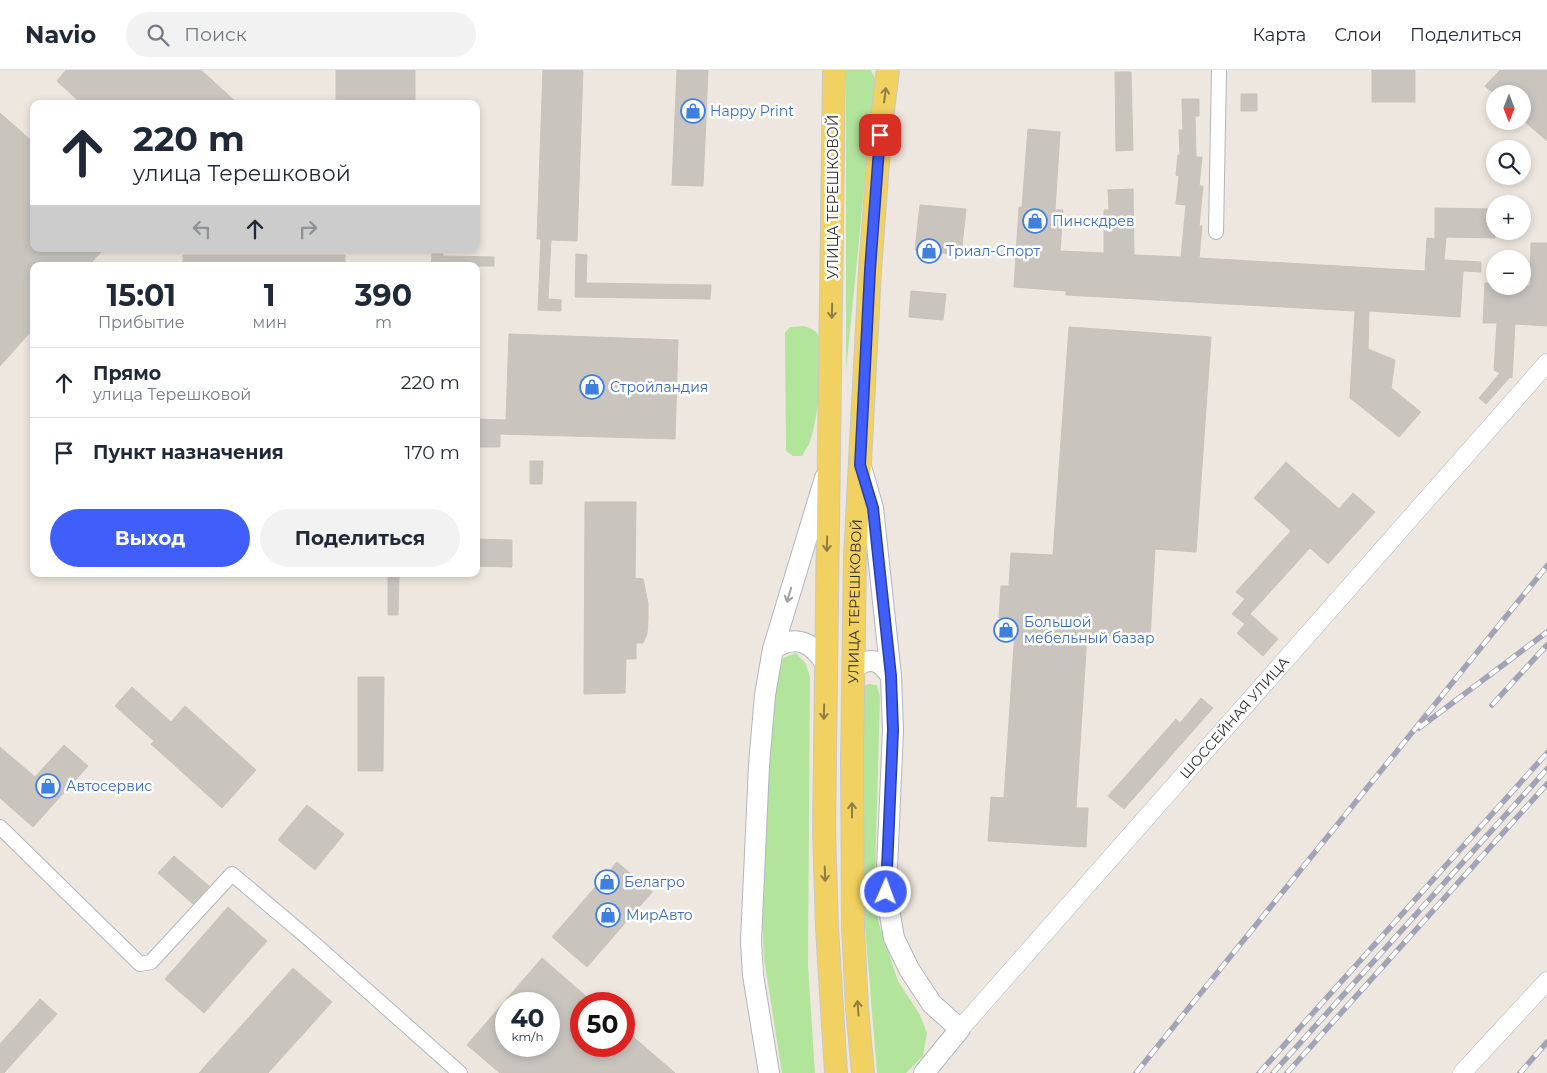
<!DOCTYPE html>
<html lang="ru">
<head>
<meta charset="utf-8">
<style>
  :root { --surface:#fff; --page:#f2f2f3; --text:#1f2937; --muted:#747a83; --line:#e0e1e3; --accent:#405ffa }
  body { margin:0; font-family:Montserrat,sans-serif; background:var(--page); color:var(--text); height:100vh; display:flex; flex-direction:column; font-size:19px; white-space:nowrap }
  * { box-sizing:border-box; margin:0 }
  p { font-size:16px; color:var(--muted) }
  .icon { flex:none; width:28px; height:28px; fill:none; stroke:currentColor; stroke-width:2; stroke-linecap:round; stroke-linejoin:round }
  .map { position:relative; flex:1; overflow:hidden }
  .sheet { position:absolute; left:30px; top:192px; width:450px; height:315px; display:flex; flex-direction:column; background:var(--surface); border-radius:10px; box-shadow:0 2px 8px #0003 }
  .sheet>* { flex:none }
  .banner { position:absolute; left:30px; top:30px; width:450px; height:152px; border-radius:10px; box-shadow:0 2px 8px #0003; background:#fff; color:var(--text); overflow:hidden }
  .needle { width:32px; rotate:180deg }
  .tools { position:absolute; left:1486px; top:15px; display:grid; gap:10px }
  .tools a { display:grid; place-items:center; width:45px; height:45px; border-radius:50%; background:var(--surface); box-shadow:0 2px 8px #0003; font-size:25px }
  .speed { position:absolute; left:495px; top:922px; display:flex; gap:10px; font-size:25px; font-weight:700; text-align:center }
  .speed>* { display:grid; place-content:center; width:65px; height:65px; border-radius:50%; background:var(--surface); box-shadow:0 2px 8px #0003; line-height:1 }
  .speed small { font-size:12px; font-weight:400 }
  .speed .limit { border:8px solid #d22; background:#fff; color:#111 }
  .pin { position:absolute; display:grid; place-items:center; width:42px; height:42px; color:#fff; margin:-21px; border-radius:10px; box-shadow:0 2px 8px #0006 }
  .me { position:absolute; width:55px; margin:-28px; rotate:2deg; stroke-linejoin:round; filter:drop-shadow(0 0 4px #0008) }
  .turn { display:flex; align-items:center; gap:18px; height:105px; padding:0 20px; font-size:22px }
  .turn .icon { width:65px; height:65px; stroke-width:2.5 }
  .turn b { display:block; font-size:35px; line-height:42px }
  .lanes { display:flex; align-items:center; height:48px; padding:0 20px; background:#0003; justify-content:center; gap:25px; direction:ltr }
  .lanes .off { opacity:.35 }
  .eta { display:flex; justify-content:space-evenly; align-items:center; height:85px; text-align:center }
  .eta b { font-size:30px; font-weight:700; line-height:35px }
  .button { display:flex; gap:10px; margin-top:auto; padding:10px 20px }
  .button a { flex:1; height:58px; border-radius:30px; background:var(--accent); color:#fff; font-size:20px; font-weight:700; line-height:58px; text-align:center }
  .button a+a { background:var(--page); color:var(--text) }
  ul { padding:0; list-style:none }
  li { display:flex; align-items:center; gap:15px; height:70px; padding:0 20px; border-top:1px solid var(--line) }
  li div { flex:1 }
  li b { display:block; font-size:19px }
  li em { font-style:normal }
  header { display:flex; align-items:center; gap:30px; box-sizing:border-box; height:70px; padding:0 25px; background:var(--surface); border-bottom:1px solid var(--line) }
  header strong { font-size:24px }
  nav { display:flex; gap:28px; margin-inline-start:auto; font-size:18px }
  .search { width:350px; height:45px; background:var(--page); display:flex; align-items:center; gap:12px; box-sizing:border-box; padding:0 18px; border-radius:28px; color:var(--muted); font-size:19px }
  .map>svg:first-child { display:block }
  .green { fill:#b3e49c }
  .building { fill:#c9c4be; stroke:#c9c3b8; fill-rule:evenodd }
  .lines { fill:none; stroke-linecap:round; stroke-linejoin:round }
  .minor-casing { stroke:#b2b5bf; stroke-width:16 }
  .tertiary-casing { stroke:#b2b5bf; stroke-width:19 }
  .secondary-casing { stroke:#b2b5bf; stroke-width:22 }
  .primary-casing { stroke:#c8c8c8; stroke-width:24 }
  .minor { stroke:#fff; stroke-width:14 }
  .tertiary { stroke:#fff; stroke-width:18 }
  .secondary { stroke:#fff; stroke-width:20 }
  .primary { stroke:#f1d161; stroke-width:22 }
  .rail-casing { stroke:#a1a4b6; stroke-width:5.5 }
  .rail { stroke:#fff; stroke-width:4; stroke-dasharray:11; stroke-linecap:butt }
  .oneway { stroke:#8e7e46 }
  .oneway2 { stroke:#a0a0a0 }
  .route-casing { stroke:#2a3ea2; stroke-width:12 }
  .route { stroke:#405ffa; stroke-width:9 }
  .labels { text-anchor:middle; dominant-baseline:central; stroke-width:5; stroke-linejoin:round; paint-order:stroke }
  .shop-label { font-size:14px; fill:#366cbe; stroke:#fff; text-anchor:start }
  .street-label { font-size:14px; fill:#2c2c2c; stroke:#fff }
</style>
</head>
<body>
<header>
<strong>Navio</strong>
<div class="search"><svg class="icon" aria-label="search" viewBox="0 0 24 24"><circle cx="10" cy="10" r="6"/><path d="M15 15l6 6"/></svg>Поиск</div>
<nav><a>Карта</a><a>Слои</a><a>Поделиться</a></nav>
</header>
<div class="map">
<svg width="1547" height="1003" viewBox="0 0 1547 1003">
  <rect width="100%" height="100%" fill="#eee7df"/>
  <g class="green">
    <polygon points="846,0 871,0 875,9 846,301"/>
    <path d="M804 256C810 258 816 260 819 267 826 284 817 354 810 372 808 377 804 381 802 386H793L786 381 785 263 790 257Z"/>
    <polygon points="796,583 806,594 810,607 808,895 815,1003 782,1003 764,888 761,827 776,603 783,588"/>
    <polygon points="869,614 877,615 880,627 875,807 878,851 898,911 920,945 927,963 923,986 906,1003 877,1003 860,796 863,616"/>
  </g>
  <g class="building">
    <polygon points="66,0 201,0 238,34 82,34 57,11"/>
    <rect x="336" y="0" width="79" height="34"/>
    <polygon points="543,0 583,0 577,171 551,170 548,229 561,230 561,241 538,240 541,169 537,169"/>
    <polygon points="677,0 708,0 703,116 672,115"/>
    <rect x="1372" y="0" width="43" height="32"/>
    <polygon points="1500,0 1547,0 1547,71 1522,49 1522,24 1494,24 1485,16"/>
    <polygon points="1115,2 1131,2 1133,80 1116,81"/>
    <rect x="1241" y="24" width="16" height="17"/>
    <polygon points="1182,29 1199,29 1199,46 1195,46 1196,87 1202,87 1199,116 1203,116 1199,156 1202,156 1199,188 1425,201 1427,168 1435,169 1435,138 1495,139 1495,168 1446,167 1444,190 1481,192 1481,202 1463,201 1460,247 1369,241 1368,279 1395,290 1391,318 1421,342 1399,367 1350,328 1355,241 1066,225 1066,221 1014,217 1019,137 1022,137 1028,59 1060,62 1055,140 1063,140 1060,181 1104,183 1104,140 1109,140 1108,120 1133,119 1134,185 1181,187 1186,135 1176,134 1179,106 1176,105 1178,85 1180,85 1179,60 1183,60"/>
    <polygon points="0,43 34,73 34,179 104,179 88,196 34,196 34,258 0,296"/>
    <polygon points="920,135 966,139 961,185 915,180"/>
    <polygon points="1531,173 1547,173 1547,256 1515,254 1512,308 1510,307 1486,334 1479,328 1500,303 1494,300 1497,253 1483,253 1485,213 1495,214 1495,216 1530,216"/>
    <polygon points="432,184 443,184 443,186 494,187 494,196 431,196"/>
    <polygon points="576,184 587,185 586,213 711,215 710,229 575,227"/>
    <rect x="183" y="185" width="162" height="11"/>
    <polygon points="911,221 946,224 943,250 909,247"/>
    <polygon points="1069,257 1211,267 1196,482 1155,479 1150,568 1087,564 1076,738 1088,738 1086,777 988,771 991,727 1004,728 1015,560 1006,560 1007,548 999,548 1001,516 1009,516 1011,483 1053,485"/>
    <polygon points="509,264 678,270 675,369 500,364 500,377 476,377 476,349 506,350"/>
    <polygon points="530,391 543,391 542,414 530,414"/>
    <polygon points="1286,392 1339,439 1353,423 1375,442 1328,494 1310,478 1250,544 1278,569 1263,586 1237,563 1245,554 1232,544 1245,529 1236,522 1291,461 1254,428"/>
    <polygon points="585,432 636,432 635,508 643,509 648,534 648,550 647,564 643,573 636,573 636,589 626,589 625,623 584,624"/>
    <polygon points="476,469 512,470 512,497 476,496"/>
    <polygon points="388,504 399,504 398,545 388,545"/>
    <polygon points="358,607 384,607 383,701 358,701"/>
    <polygon points="132,617 171,652 185,636 256,700 222,738 151,674 154,671 115,636"/>
    <polygon points="1201,628 1213,638 1124,739 1108,726 1176,649 1180,653"/>
    <polygon points="64,675 88,696 33,757 0,728 0,677 35,707"/>
    <polygon points="307,735 344,764 315,800 278,770"/>
    <polygon points="174,786 209,816 193,834 158,803"/>
    <polygon points="617,792 652,822 587,897 552,867"/>
    <polygon points="228,837 267,871 204,943 165,909"/>
    <path d="M542 888 595 934H581V976H624V959L675 1003H500L467 975ZM506 934H549V976H506Z"/>
    <polygon points="293,898 332,932 268,1003 199,1003"/>
    <polygon points="40,929 57,944 4,1003 0,1003 0,974"/>
  </g>
  <g class="lines">
    <g class="minor-casing">
      <g id="minor">
        <polyline points="1216,162 1219,0"/>
        <polyline points="0,757 140,894 151,892 232,804 309,869 460,1003"/>
      </g>
    </g>
    <g class="tertiary-casing">
      <g id="tertiary">
        <path id="s1" d="M960 959 1547 293"/>
        <polyline points="1462,1003 1547,911"/>
      </g>
    </g>
    <g class="secondary-casing">
      <g id="secondary">
        <polyline points="862,400 873,438 891,606 893,660 886,822 894,868 909,899 932,934 960,959 924,1003"/>
        <path d="M773 579C796 564 812 572 825 593"/>
        <path d="M854 598C871 586 880 590 891 606"/>
        <polyline points="769,1003 753,905 751,871 759,695 765,625 773,579 825,408"/>
      </g>
    </g>
    <g class="primary-casing">
      <g id="primary">
        <polyline points="834,0 824,759 827,858 836,1003"/>
        <path id="s2" d="M863 1003 857 938 853 857 852 689 855 488 870 200 880 65 888 0"/>
      </g>
    </g>
    <use href="#minor" class="minor"/>
    <use href="#tertiary" class="tertiary"/>
    <use href="#secondary" class="secondary"/>
    <use href="#primary" class="primary"/>
    <g class="rail-casing">
      <g id="rail">
        <polyline points="1492,635 1547,575"/>
        <polyline points="1419,658 1547,562"/>
        <polyline points="1136,1003 1547,496"/>
        <polyline points="1259,1003 1547,683"/>
        <polyline points="1273,1003 1547,699"/>
        <polyline points="1287,1003 1547,714"/>
        <polyline points="1520,1003 1547,972"/>
      </g>
    </g>
    <use href="#rail" class="rail"/>
  </g>
  <defs><path id="oneway-shaft" d="M-6 0H5M1.5-3L5.5 0L1.5 3" fill="none" stroke-width="1.6" stroke-linecap="round" stroke-linejoin="round" transform="scale(1.25)"/></defs>
  <g class="oneway">
    <use href="#oneway-shaft" transform="translate(885 25) rotate(-83)"/>
    <use href="#oneway-shaft" transform="translate(832 241) rotate(91)"/>
    <use href="#oneway-shaft" transform="translate(827 474) rotate(91)"/>
    <use href="#oneway-shaft" transform="translate(824 642) rotate(91)"/>
    <use href="#oneway-shaft" transform="translate(852 740) rotate(-90)"/>
    <use href="#oneway-shaft" transform="translate(825 804) rotate(88)"/>
    <use href="#oneway-shaft" transform="translate(858 938) rotate(-94)"/>
  </g>
  <use class="oneway2" href="#oneway-shaft" transform="translate(789 525) rotate(107)"/>
  <g class="lines">
    <g class="route-casing">
      <polyline id="route" points="880,65 870,200 860,395 873,438 891,606 893,660 886,822"/>
    </g>
    <use href="#route" class="route"/>
  </g>
  <defs>
    <g id="shop-ring" transform="scale(1.25)"><circle r="9.5" fill="#fff" stroke="#3f7fe0" stroke-width="1.5"/><path d="M-5-2.5h2.3a2.7 3.5 0 0 1 5.4 0H5L5.5 6h-11ZM-1.5-2.5h3a1.5 2.3 0 0 0-3 0Z" fill="#3f7fe0"/></g>
  </defs>
  <g fill-rule="evenodd">
    <use href="#shop-ring" x="693" y="41"/>
    <use href="#shop-ring" x="1035" y="151"/>
    <use href="#shop-ring" x="929" y="181"/>
    <use href="#shop-ring" x="592" y="317"/>
    <use href="#shop-ring" x="1006" y="560"/>
    <use href="#shop-ring" x="48" y="716"/>
    <use href="#shop-ring" x="607" y="812"/>
    <use href="#shop-ring" x="608" y="845"/>
  </g>
  <g class="labels">
    <g class="shop-label">
      <text x="710" y="41">Happy Print</text>
      <text x="1052" y="151">Пинскдрев</text>
      <text x="946" y="181">Триал-Спорт</text>
      <text x="610" y="317">Стройландия</text>
      <text x="1024" y="552">Большой<tspan x="1024" dy="16">мебельный базар</tspan></text>
      <text x="66" y="716">Автосервис</text>
      <text x="624" y="812">Белагро</text>
      <text x="626" y="845">МирАвто</text>
    </g>
    <g class="street-label">
      <text transform="translate(833 127) rotate(-90)">УЛИЦА ТЕРЕШКОВОЙ</text>
      <text stroke="none"><textPath href="#s2" startOffset="472">УЛИЦА ТЕРЕШКОВОЙ</textPath></text>
      <text stroke="none"><textPath href="#s1" startOffset="415">ШОССЕЙНАЯ УЛИЦА</textPath></text>
    </g>
  </g>
</svg>
<div class="tools">
<a><svg class="needle" viewBox="-14 -14 28 28"><path d="M0-13l5 13h-10z" fill="#e53935"/><path d="M0 13l5-13h-10z" fill="#747a83"/></svg></a>
<a><svg class="icon" aria-label="search" viewBox="0 0 24 24"><circle cx="10" cy="10" r="6"/><path d="M15 15l6 6"/></svg></a>
<a>+</a>
<a>−</a>
</div>
<div class="speed"><div>40<small>km/h</small></div><div class="limit">50</div></div>
<div class="pin" style="left:880px;top:65px;background:#d93025"><svg class="icon" aria-label="arrive" viewBox="0 0 24 24"><path d="M6 21V4h12l-3 4 3 4H6"/></svg></div>
<svg class="me" style="left:886px;top:822px" viewBox="-20 -20 40 40"><circle r="17" fill="#405ffa" stroke="#fff" stroke-width="3"/><path d="M0-11L8 9 0 5-8 9z" fill="#fff"/></svg>
<div class="banner">
<div class="turn"><svg class="icon" aria-label="ahead" viewBox="0 0 24 24"><path d="M12 20V5M6 11l6-6 6 6"/></svg><div><b>220 m</b>улица Терешковой</div></div>
<div class="lanes"><svg class="icon off" aria-label="left" viewBox="0 0 24 24"><path d="M17 20v-9H6M10 6l-5 5 5 5"/></svg><svg class="icon" aria-label="ahead" viewBox="0 0 24 24"><path d="M12 20V5M6 11l6-6 6 6"/></svg><svg class="icon off" aria-label="right" viewBox="0 0 24 24"><path d="M7 20v-9h11M14 6l5 5-5 5"/></svg></div>
</div>
<section class="sheet">
<div class="eta">
<div><b>15:01</b><p>Прибытие</p></div>
<div><b>1</b><p>мин</p></div>
<div><b>390</b><p>m</p></div>
</div>
<ul>
<li><svg class="icon" aria-label="ahead" viewBox="0 0 24 24"><path d="M12 20V5M6 11l6-6 6 6"/></svg><div><b>Прямо</b><p>улица Терешковой</p></div><em>220 m</em></li>
<li><svg class="icon" aria-label="arrive" viewBox="0 0 24 24"><path d="M6 21V4h12l-3 4 3 4H6"/></svg><div><b>Пункт назначения</b></div><em>170 m</em></li>
</ul>
<div class="button"><a>Выход</a><a>Поделиться</a></div>
</section>
</div>
</body>
</html>
